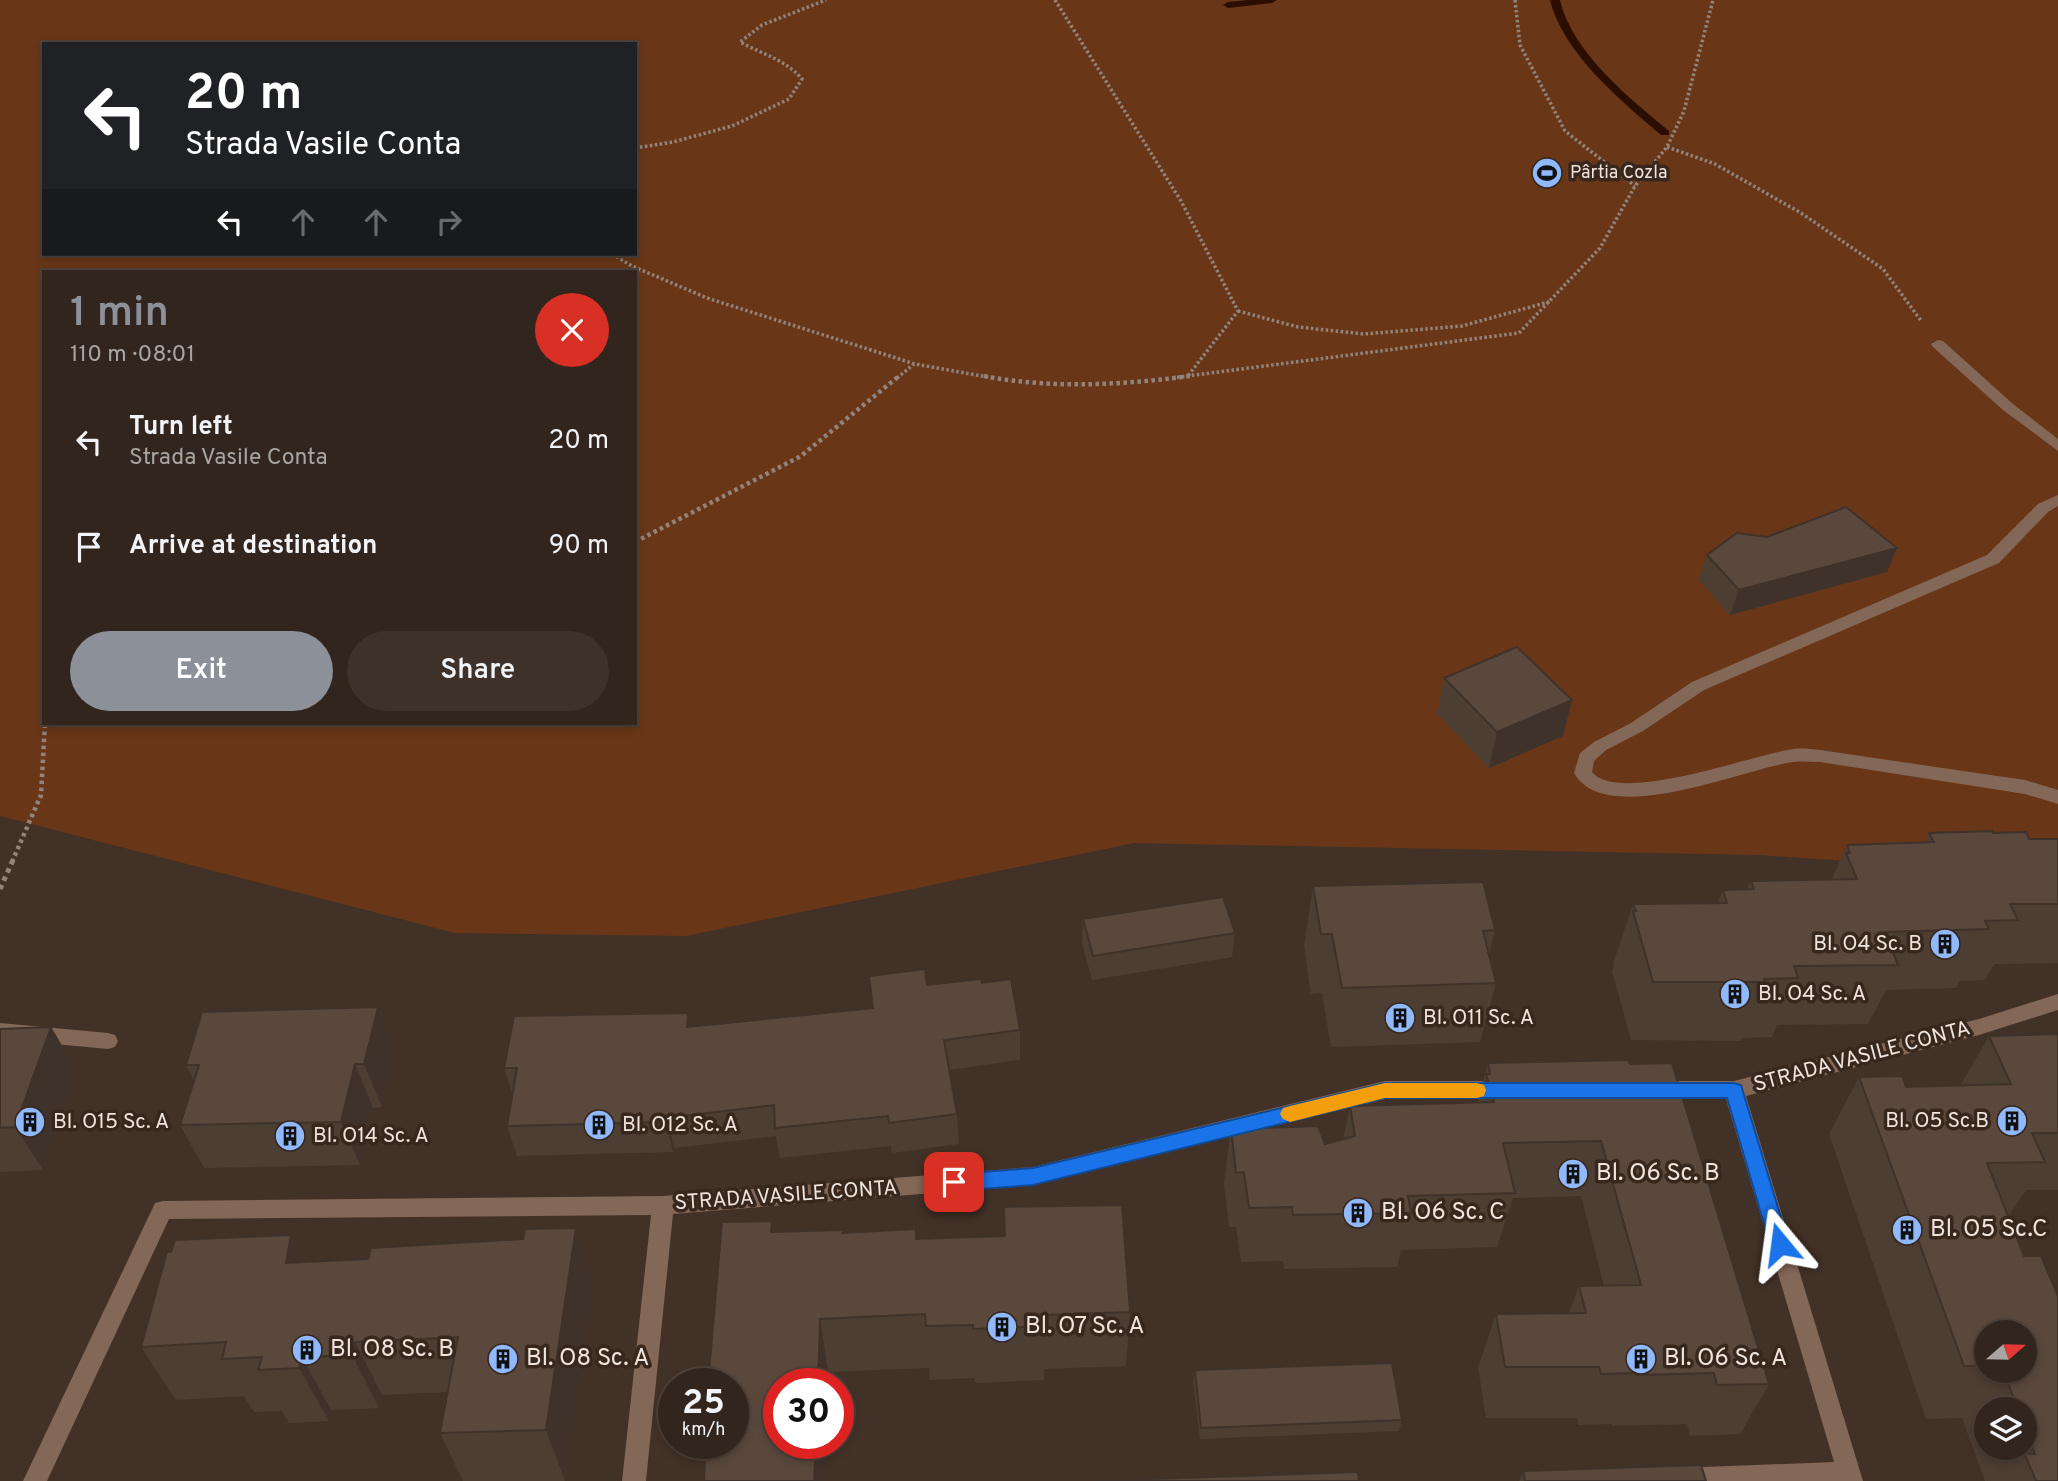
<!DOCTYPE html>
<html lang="en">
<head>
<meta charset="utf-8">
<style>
  :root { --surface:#32251d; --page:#3d312a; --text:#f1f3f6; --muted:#a8a5a4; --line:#4d423b; --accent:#8c9099 }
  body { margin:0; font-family:Overpass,sans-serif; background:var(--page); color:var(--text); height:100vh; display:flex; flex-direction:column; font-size:26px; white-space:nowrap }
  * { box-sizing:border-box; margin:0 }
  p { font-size:23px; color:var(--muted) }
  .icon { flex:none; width:38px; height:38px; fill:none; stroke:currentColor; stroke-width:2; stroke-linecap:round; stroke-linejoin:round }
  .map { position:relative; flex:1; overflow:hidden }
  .side { position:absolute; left:42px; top:270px; width:595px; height:455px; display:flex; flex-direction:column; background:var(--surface); border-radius:0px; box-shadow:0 4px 10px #0003,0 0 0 2px var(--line) }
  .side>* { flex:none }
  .banner { position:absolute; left:42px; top:42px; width:595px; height:214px; border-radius:0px; box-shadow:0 4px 10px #0003,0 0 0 2px var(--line); background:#202124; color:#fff; overflow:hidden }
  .needle { width:46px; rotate:70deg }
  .fabs { position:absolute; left:1974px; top:1320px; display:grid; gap:14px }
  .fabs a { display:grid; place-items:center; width:63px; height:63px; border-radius:50%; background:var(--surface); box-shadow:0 4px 10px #0003,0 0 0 2px var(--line); font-size:35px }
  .speed { position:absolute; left:658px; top:1368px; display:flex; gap:14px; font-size:35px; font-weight:700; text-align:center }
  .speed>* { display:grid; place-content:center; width:91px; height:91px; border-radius:50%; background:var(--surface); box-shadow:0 4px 10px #0003,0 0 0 2px var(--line); line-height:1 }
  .speed small { font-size:18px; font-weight:400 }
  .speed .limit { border:10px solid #d22; background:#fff; color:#111 }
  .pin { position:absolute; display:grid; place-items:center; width:60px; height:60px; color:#fff; margin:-30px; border-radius:14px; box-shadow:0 4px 10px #0006 }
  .me { position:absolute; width:77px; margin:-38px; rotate:344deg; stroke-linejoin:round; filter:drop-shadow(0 0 5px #0008) }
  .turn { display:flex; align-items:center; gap:24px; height:147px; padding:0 28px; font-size:32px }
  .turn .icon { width:91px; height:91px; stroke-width:2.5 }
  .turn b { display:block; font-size:49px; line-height:60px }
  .lanes { display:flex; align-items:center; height:66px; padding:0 28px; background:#0003; justify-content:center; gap:35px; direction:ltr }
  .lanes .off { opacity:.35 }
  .round { display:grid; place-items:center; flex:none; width:74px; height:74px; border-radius:37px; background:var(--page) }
  .headline { display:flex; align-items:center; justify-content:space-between; height:119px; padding:0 28px }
  h1 { font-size:42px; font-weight:600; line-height:52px; color:var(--accent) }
  .cta { display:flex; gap:14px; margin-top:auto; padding:14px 28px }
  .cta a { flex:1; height:80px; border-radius:42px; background:var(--accent); color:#fff; font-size:28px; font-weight:600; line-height:80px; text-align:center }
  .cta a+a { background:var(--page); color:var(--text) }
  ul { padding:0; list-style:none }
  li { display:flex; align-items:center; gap:21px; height:105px; padding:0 28px }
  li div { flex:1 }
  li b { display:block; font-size:26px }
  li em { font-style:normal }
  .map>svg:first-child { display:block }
  .green { fill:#693717; fill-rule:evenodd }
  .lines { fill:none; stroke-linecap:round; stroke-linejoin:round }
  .stream { fill:#2c0e00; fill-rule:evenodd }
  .path-far2 { stroke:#92847c; stroke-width:3.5; stroke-dasharray:2.5 2.5; stroke-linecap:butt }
  .path-far1 { stroke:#92847c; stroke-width:4.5; stroke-dasharray:3.5 3.5; stroke-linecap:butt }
  .path { stroke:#92847c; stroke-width:5; stroke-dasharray:4.5 4.5; stroke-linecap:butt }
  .minor { fill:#836757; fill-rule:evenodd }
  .wall { fill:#4d3e34; fill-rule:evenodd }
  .shaded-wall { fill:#3f322b }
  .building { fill:#5a483d; stroke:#3f322b; stroke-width:2 }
  .route { fill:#1a73e8; stroke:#114b97; stroke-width:2 }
  .slow { fill:#f59e0b }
  .labels { text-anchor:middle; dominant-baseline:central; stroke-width:7; stroke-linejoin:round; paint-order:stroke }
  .far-poi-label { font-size:18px; fill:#eee3dd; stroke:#37271d; text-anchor:start }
  .poi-label { font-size:21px; fill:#eee3dd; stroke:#37271d; text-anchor:start }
  .street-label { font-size:21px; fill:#eee3dd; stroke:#37271d }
  .near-poi-label { font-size:24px; fill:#eee3dd; stroke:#37271d; text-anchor:start }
</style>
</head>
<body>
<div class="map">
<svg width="2058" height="1481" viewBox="0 0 2058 1481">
  <rect width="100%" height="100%" fill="#423127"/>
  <path class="green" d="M0 0H2058V875L1758 855 1134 843 686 936 455 933 0 816ZM44 44H635V254H44ZM44 271H635V723H44Z"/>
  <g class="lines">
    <g class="stream">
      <polygon points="1248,0 1277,0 1272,3 1228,8 1223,5 1228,2"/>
      <path d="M1550 0H1560C1572 52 1629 98 1669 131V135H1661C1621 101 1563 53 1550 0Z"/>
    </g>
    <g class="path-far2">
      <polyline points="1055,0 1181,201 1238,311 1187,377"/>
      <polyline points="1515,0 1520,45 1565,131 1635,186"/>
      <polyline points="1667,147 1715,164 1801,213 1883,269 1922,322"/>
      <path d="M635 148 673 142 732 126 789 99 802 79C786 60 762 54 740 42L762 25 826 0"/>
      <polyline points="612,254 632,266 707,298 915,364 993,378"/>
      <polyline points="1238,311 1298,327 1364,334 1462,326 1552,301"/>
      <polyline points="897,378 914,364"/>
      <polyline points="1172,378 1519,333 1600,248 1635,186 1667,147 1684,111 1713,0"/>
    </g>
    <g class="path-far1">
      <path d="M984 376C1051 389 1122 385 1190 376"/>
      <polyline points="635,542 801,456 899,376"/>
      <polyline points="12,862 41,795 45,723"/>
    </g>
    <polyline class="path" points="0,889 13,860"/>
    <g class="minor">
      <polygon points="1938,340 1943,341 2013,404 2058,439 2058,451 2003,410 1933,347 1931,344"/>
      <path d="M2058 495V506L2048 512 1999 563 1704 690 1643 731 1606 750 1594 761 1592 772C1618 805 1753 755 1793 749 1801 748 1811 749 1820 750L2025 780 2058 790V804L2025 794 1820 762C1811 762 1802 761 1793 762 1743 769 1606 829 1574 773L1580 753 1594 742 1631 723 1692 682 1987 555 2038 504Z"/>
      <polygon points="2058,994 2058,1010 1979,1035 1746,1096 1863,1481 1640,1481 1644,1473 1652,1469 1834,1462 1726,1099 1657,1099 1650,1096 1647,1090 1650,1084 1657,1081 1734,1081 1979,1019"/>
      <polygon points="0,1023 108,1033 115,1035 118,1041 115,1047 108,1049 0,1039"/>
      <polygon points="1385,1081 1503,1081 1510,1084 1513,1090 1510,1096 1503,1099 1385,1099 1033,1185 673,1214 646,1481 622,1481 651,1215 169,1219 47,1481 23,1481 155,1203 163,1201 663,1196 1033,1167"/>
    </g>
  </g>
  <g class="wall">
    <polygon points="1767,537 1887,572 1730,615 1699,580 1707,555"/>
    <polygon points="1444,678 1572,700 1563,736 1489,768 1437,714"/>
    <polygon points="1929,833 1993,833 2029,839 2058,839 2058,963 1994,964 1985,980 1960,981 1956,988 1886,990 1868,1024 1777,1025 1772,1037 1741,1038 1740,1041 1631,1040 1612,971 1614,966 1613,964 1633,904 1718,903 1723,890 1747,889 1751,881 1832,879 1847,845 1925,843"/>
    <polygon points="1313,886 1495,930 1489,955 1496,983 1480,1042 1331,1047 1322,993 1311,994 1304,946"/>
    <polygon points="1083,919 1235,933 1232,957 1092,980 1082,943"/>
    <polygon points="869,976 927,985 982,983 1020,1030 1020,1060 949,1070 957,1114 959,1144 892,1153 891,1146 780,1158 776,1136 674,1148 673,1152 517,1156 507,1126 513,1095 504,1068 688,1013 691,1026 872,1008"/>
    <polygon points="378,1007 396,1052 382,1107 373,1108 360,1165 204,1168 180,1125 194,1081 186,1065"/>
    <polygon points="51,1027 77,1071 43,1170 0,1172 0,1029"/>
    <path d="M2058 1034V1190H2026L2008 1217 2058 1481H1985L1962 1418 1926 1419 1829 1134 1859 1077 1906 1087 1960 1086 1989 1036ZM1986 1332 2025 1370H1986ZM1986 1409H2025V1447H1986Z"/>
    <polygon points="1628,1060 1769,1384 1740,1434 1690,1436 1687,1424 1612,1426 1612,1424 1578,1425 1577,1418 1486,1418 1478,1367 1496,1314 1569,1313 1579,1286 1604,1286 1581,1196 1513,1198 1497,1247 1401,1250 1397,1267 1284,1269 1283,1261 1241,1262 1236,1227 1229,1227 1224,1184 1231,1129 1325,1144 1343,1139 1350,1106 1477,1103 1488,1063"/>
    <polygon points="1004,1207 1130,1312 1126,1366 1044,1369 1044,1380 975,1383 975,1378 930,1380 929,1368 828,1372 828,1384 779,1384 774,1232 843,1233 917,1239 1004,1236"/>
    <polygon points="576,1228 594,1283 565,1481 463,1481 440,1433 448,1392 382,1395 379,1408 331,1410 329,1421 289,1423 282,1411 254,1412 244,1396 176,1400 141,1347 291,1235 305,1262 368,1259 523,1239"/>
    <polygon points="1195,1370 1402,1420 1399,1431 1200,1439 1193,1381"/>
    <polygon points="1523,1471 1706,1481 1519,1481"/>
  </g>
  <g class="shaded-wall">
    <polygon points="1897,548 1887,572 1730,615 1739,590"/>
    <polygon points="1572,700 1563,736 1489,768 1497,732"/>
    <polygon points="378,1007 396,1052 382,1107 364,1064"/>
    <polygon points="688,1013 695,1044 687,1027"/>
    <polygon points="51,1027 77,1071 43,1170 15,1127"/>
    <polygon points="355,1064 373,1108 360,1165 341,1122"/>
    <polygon points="667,1118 674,1148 673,1152 666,1122"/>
    <polygon points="576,1228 594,1283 565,1481 546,1430"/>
    <polygon points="291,1235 320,1291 286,1263"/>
    <polygon points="820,1319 828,1372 828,1384 818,1384"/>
    <polygon points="355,1342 382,1395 379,1408 352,1355"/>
    <polygon points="302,1357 331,1410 329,1421 299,1368"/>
    <polygon points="816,1444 826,1444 825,1481 814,1481"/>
  </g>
  <g class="building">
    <polygon points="1846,507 1897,548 1739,590 1707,555 1737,533 1767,537"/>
    <polygon points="1517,647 1572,700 1497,732 1444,678"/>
    <polygon points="1992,831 1993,833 2026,832 2029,839 2058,839 2058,904 2010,904 2018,920 1985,921 1989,929 1885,932 1898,965 1794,966 1798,978 1764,979 1765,982 1653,982 1633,911 1636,911 1633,904 1727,903 1723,890 1754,889 1751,881 1857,879 1846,853 1850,853 1847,845 1934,842 1929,833"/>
    <polygon points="1483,882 1495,930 1483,931 1496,983 1342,988 1332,934 1321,934 1313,886"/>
    <polygon points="1223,897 1235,933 1093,956 1083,919"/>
    <polygon points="925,969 927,985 981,979 982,983 1011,979 1020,1030 944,1040 957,1114 889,1123 888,1116 775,1128 774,1105 667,1118 666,1122 507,1126 517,1068 504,1068 514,1016 688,1013 687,1027 873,1008 869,976"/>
    <polygon points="378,1007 364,1064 355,1064 341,1122 180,1125 199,1065 186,1065 202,1012"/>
    <polygon points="51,1027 15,1127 0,1128 0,1029"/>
    <polygon points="2058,1034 2058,1133 2032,1133 2045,1162 1987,1163 2024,1256 2041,1256 2058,1296 2058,1481 2036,1481 2024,1453 2035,1454 2025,1426 2025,1409 2018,1409 2003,1370 2025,1370 2025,1332 1986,1332 1986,1366 1964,1366 1859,1077 1902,1076 1906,1087 2011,1084 1989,1036"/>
    <polygon points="1628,1060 1630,1064 1672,1063 1769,1384 1717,1385 1714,1373 1636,1375 1636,1373 1601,1374 1599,1367 1505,1367 1496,1314 1586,1313 1579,1286 1641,1285 1601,1141 1503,1143 1515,1193 1408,1196 1411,1213 1293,1215 1292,1207 1249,1208 1244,1172 1236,1173 1231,1129 1318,1126 1325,1144 1355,1136 1350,1106 1494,1102 1486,1074 1490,1074 1488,1063"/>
    <polygon points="1122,1205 1130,1312 1044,1315 1045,1326 973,1329 973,1325 926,1326 925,1314 820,1319 818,1384 779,1384 779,1444 816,1444 814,1481 704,1481 706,1444 733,1444 733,1384 708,1384 722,1222 772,1221 771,1232 843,1230 842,1233 916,1229 916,1239 1005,1236 1004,1207"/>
    <polygon points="576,1228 546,1430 440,1433 458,1337 355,1342 352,1355 302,1357 299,1368 258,1370 262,1357 222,1359 226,1342 141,1347 167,1252 171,1252 175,1240 291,1235 286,1263 368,1259 371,1248 523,1239 525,1229"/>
    <polygon points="1392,1363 1402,1420 1201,1428 1195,1370"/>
    <polygon points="1701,1465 1706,1481 1525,1481 1523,1471"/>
    <polygon points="1358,1472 1359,1481 1092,1481"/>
  </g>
  <polygon class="route" points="1385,1083 1734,1083 1741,1085 1789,1244 1787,1250 1780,1253 1773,1250 1770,1244 1727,1098 1385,1098 1033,1185 954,1191 947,1188 944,1182 947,1177 954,1174 1033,1168"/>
  <polygon class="slow" points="1385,1083 1477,1083 1484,1085 1486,1090 1484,1096 1477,1098 1385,1098 1290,1122 1283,1119 1280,1114 1283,1108 1290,1106"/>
  <defs>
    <g id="stadium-disc" transform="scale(1.575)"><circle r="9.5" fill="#90b8fd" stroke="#37271d"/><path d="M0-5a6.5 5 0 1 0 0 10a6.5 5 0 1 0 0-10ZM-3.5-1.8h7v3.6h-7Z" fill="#111"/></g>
    <g id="building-disc" transform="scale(1.575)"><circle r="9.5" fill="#90b8fd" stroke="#37271d"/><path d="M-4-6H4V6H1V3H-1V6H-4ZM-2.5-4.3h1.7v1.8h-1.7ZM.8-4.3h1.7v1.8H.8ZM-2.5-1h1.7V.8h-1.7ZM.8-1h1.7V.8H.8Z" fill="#111"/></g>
  </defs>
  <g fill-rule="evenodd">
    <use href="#stadium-disc" x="1547" y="173"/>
    <use href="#building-disc" x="1945" y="944"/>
    <use href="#building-disc" x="1735" y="994"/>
    <use href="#building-disc" x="1400" y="1018"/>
    <use href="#building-disc" x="2012" y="1121"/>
    <use href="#building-disc" x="30" y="1122"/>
    <use href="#building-disc" x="599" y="1125"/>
    <use href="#building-disc" x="290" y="1136"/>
    <use href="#building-disc" x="1573" y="1174"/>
    <use href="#building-disc" x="1358" y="1213"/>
    <use href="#building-disc" x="1907" y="1230"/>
    <use href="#building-disc" x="1002" y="1327"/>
    <use href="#building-disc" x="307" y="1350"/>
    <use href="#building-disc" x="503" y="1359"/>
    <use href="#building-disc" x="1641" y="1359"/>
  </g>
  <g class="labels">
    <g class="far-poi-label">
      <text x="1570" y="173">Pârtia Cozla</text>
    </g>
    <g class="poi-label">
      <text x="1922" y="944" text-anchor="end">Bl. O4 Sc. B</text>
      <text x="1758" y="994">Bl. O4 Sc. A</text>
      <text x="1423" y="1018">Bl. O11 Sc. A</text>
      <text x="1989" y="1121" text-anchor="end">Bl. O5 Sc.B</text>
      <text x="53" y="1122">Bl. O15 Sc. A</text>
      <text x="622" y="1125">Bl. O12 Sc. A</text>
      <text x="313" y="1136">Bl. O14 Sc. A</text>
    </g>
    <g class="street-label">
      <text transform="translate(1862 1057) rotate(-15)">STRADA VASILE CONTA</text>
      <text transform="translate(786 1196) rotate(-4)">STRADA VASILE CONTA</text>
    </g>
    <g class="near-poi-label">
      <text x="1596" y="1174">Bl. O6 Sc. B</text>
      <text x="1381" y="1213">Bl. O6 Sc. C</text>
      <text x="1930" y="1230">Bl. O5 Sc.C</text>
      <text x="1025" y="1327">Bl. O7 Sc. A</text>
      <text x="330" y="1350">Bl. O8 Sc. B</text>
      <text x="526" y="1359">Bl. O8 Sc. A</text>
      <text x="1664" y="1359">Bl. O6 Sc. A</text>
    </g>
  </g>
</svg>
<div class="fabs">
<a><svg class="needle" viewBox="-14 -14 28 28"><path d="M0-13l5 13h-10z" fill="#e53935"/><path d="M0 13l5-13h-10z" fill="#a8a5a4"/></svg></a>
<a><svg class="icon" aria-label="layers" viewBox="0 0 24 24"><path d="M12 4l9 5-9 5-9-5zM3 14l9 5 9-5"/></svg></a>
</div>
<div class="speed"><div>25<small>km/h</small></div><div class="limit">30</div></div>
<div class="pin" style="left:954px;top:1182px;background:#d93025"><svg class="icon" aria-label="arrive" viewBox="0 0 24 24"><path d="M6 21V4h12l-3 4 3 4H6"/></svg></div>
<svg class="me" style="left:1780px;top:1244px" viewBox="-20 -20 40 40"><path d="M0-17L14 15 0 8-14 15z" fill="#1a73e8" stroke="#fff" stroke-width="4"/></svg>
<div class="banner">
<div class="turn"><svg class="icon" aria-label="left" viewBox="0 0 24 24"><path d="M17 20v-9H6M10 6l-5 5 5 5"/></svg><div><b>20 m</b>Strada Vasile Conta</div></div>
<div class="lanes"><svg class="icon" aria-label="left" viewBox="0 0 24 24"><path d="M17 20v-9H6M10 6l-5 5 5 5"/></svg><svg class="icon off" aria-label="ahead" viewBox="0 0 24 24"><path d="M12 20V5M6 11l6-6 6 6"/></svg><svg class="icon off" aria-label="ahead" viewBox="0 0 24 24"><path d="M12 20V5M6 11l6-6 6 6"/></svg><svg class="icon off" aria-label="right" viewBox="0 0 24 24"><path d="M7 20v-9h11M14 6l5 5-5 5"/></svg></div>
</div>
<section class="side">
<div class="headline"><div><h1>1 min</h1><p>110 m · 08:01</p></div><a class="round" style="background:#d93025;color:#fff"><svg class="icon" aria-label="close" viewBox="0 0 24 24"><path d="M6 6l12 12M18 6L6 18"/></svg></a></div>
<ul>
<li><svg class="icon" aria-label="left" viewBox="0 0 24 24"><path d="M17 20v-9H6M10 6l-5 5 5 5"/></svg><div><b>Turn left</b><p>Strada Vasile Conta</p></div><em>20 m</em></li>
<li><svg class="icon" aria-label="arrive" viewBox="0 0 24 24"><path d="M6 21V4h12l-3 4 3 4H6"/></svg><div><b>Arrive at destination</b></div><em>90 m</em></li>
</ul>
<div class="cta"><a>Exit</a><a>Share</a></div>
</section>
</div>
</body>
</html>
